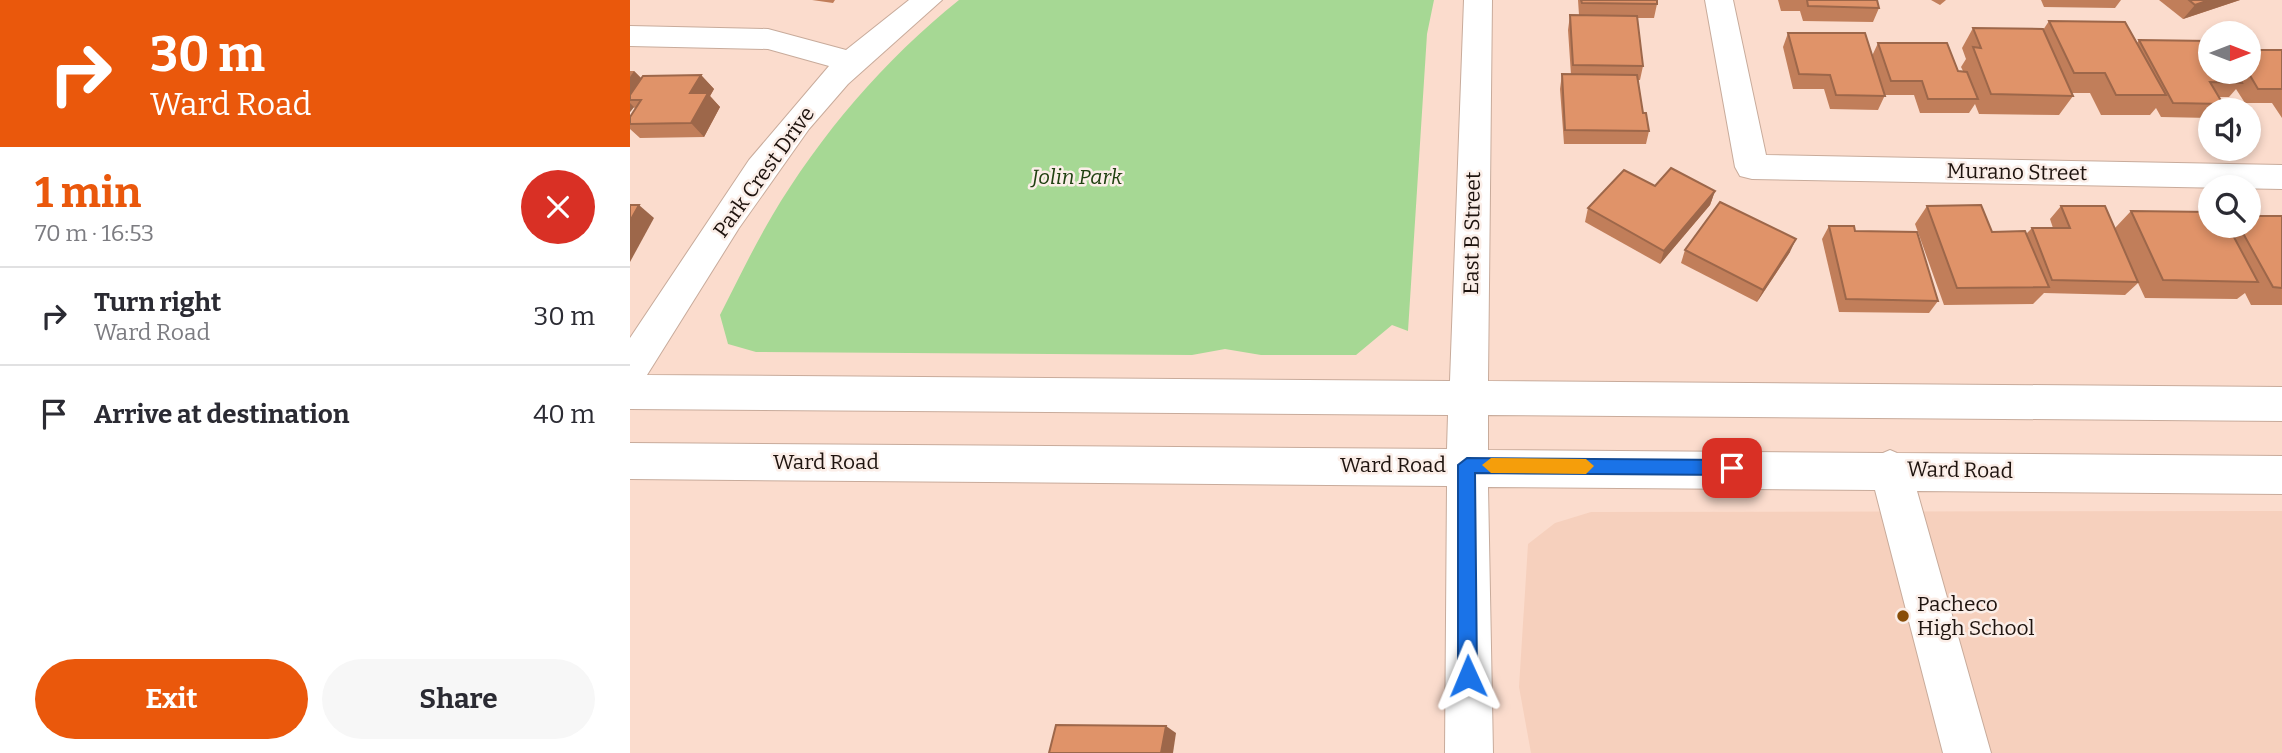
<!DOCTYPE html>
<html lang="en">
<head>
<meta charset="utf-8">
<style>
  :root { --surface:#fff; --page:#f7f7f7; --text:#2b2b33; --muted:#7c7c81; --line:#e1e1e2; --accent:#ea580c }
  body { margin:0; font-family:Bitter,serif; background:var(--page); color:var(--text); height:100vh; display:flex; flex-direction:column; font-size:26px; white-space:nowrap }
  * { box-sizing:border-box; margin:0 }
  p { font-size:23px; color:var(--muted) }
  .icon { flex:none; width:38px; height:38px; fill:none; stroke:currentColor; stroke-width:2; stroke-linecap:round; stroke-linejoin:round }
  .map { position:relative; flex:1; overflow:hidden }
  .drawer { display:flex; flex-direction:column; background:var(--surface); width:630px }
  .drawer>* { flex:none }
  .banner { background:#ea580c; color:#fff; overflow:hidden }
  .needle { width:46px; rotate:90deg }
  .fabs { position:absolute; left:1568px; top:21px; display:grid; gap:14px }
  .fabs a { display:grid; place-items:center; width:63px; height:63px; border-radius:50%; background:var(--surface); box-shadow:0 4px 10px #0003; font-size:35px }
  .pin { position:absolute; display:grid; place-items:center; width:60px; height:60px; color:#fff; margin:-30px; border-radius:14px; box-shadow:0 4px 10px #0006 }
  .me { position:absolute; width:77px; margin:-38px; rotate:359deg; stroke-linejoin:round; filter:drop-shadow(0 0 5px #0008) }
  .turn { display:flex; align-items:center; gap:24px; height:147px; padding:0 35px; font-size:32px }
  .turn .icon { width:91px; height:91px; stroke-width:2.5 }
  .turn b { display:block; font-size:49px; line-height:60px }
  .round { display:grid; place-items:center; flex:none; width:74px; height:74px; border-radius:37px; background:var(--page) }
  .headline { display:flex; align-items:center; justify-content:space-between; height:119px; padding:0 35px }
  h1 { font-size:42px; font-weight:700; line-height:52px; color:var(--accent) }
  .cta { display:flex; gap:14px; margin-top:auto; padding:14px 35px }
  .cta a { flex:1; height:80px; border-radius:42px; background:var(--accent); color:#fff; font-size:28px; font-weight:700; line-height:80px; text-align:center }
  .cta a+a { background:var(--page); color:var(--text) }
  ul { padding:0; list-style:none }
  li { display:flex; align-items:center; gap:21px; height:98px; padding:0 35px; border-top:2px solid var(--line) }
  li div { flex:1 }
  li b { display:block; font-size:26px }
  li em { font-style:normal }
  main { display:flex; flex:1; min-height:0 }
  .map>svg:first-child { display:block }
  .built { fill:#f6d0bd }
  .green { fill:#a6d894 }
  .lines { fill:none; stroke-linecap:round; stroke-linejoin:round }
  .minor-casing { stroke:#c8ab9b; stroke-width:2 }
  .minor { fill:#fff; fill-rule:evenodd }
  .wall { fill:#c17e5a }
  .shaded-wall { fill:#9d674a }
  .building { fill:#e09369; stroke:#9d674a; stroke-width:2 }
  .route { fill:#1a73e8; stroke:#114b97; stroke-width:2 }
  .slow { fill:#f59e0b }
  .poi-dot { fill:#884d08; stroke:#fbeee8; stroke-width:2.5 }
  .labels { text-anchor:middle; dominant-baseline:central; stroke-width:5; stroke-linejoin:round; paint-order:stroke }
  .street-label { font-size:21px; fill:#1e130e; stroke:#fbeee8 }
  .park-label { font-size:21px; font-style:italic; fill:#204111; stroke:#fbeee8 }
  .poi-label { font-size:21px; fill:#1e130e; stroke:#fbeee8; text-anchor:start }
</style>
</head>
<body>
<main>
<section class="drawer">
<div class="banner">
<div class="turn"><svg class="icon" aria-label="right" viewBox="0 0 24 24"><path d="M7 20v-9h11M14 6l5 5-5 5"/></svg><div><b>30 m</b>Ward Road</div></div>
</div>
<div class="headline"><div><h1>1 min</h1><p>70 m · 16:53</p></div><a class="round" style="background:#d93025;color:#fff"><svg class="icon" aria-label="close" viewBox="0 0 24 24"><path d="M6 6l12 12M18 6L6 18"/></svg></a></div>
<ul>
<li><svg class="icon" aria-label="right" viewBox="0 0 24 24"><path d="M7 20v-9h11M14 6l5 5-5 5"/></svg><div><b>Turn right</b><p>Ward Road</p></div><em>30 m</em></li>
<li><svg class="icon" aria-label="arrive" viewBox="0 0 24 24"><path d="M6 21V4h12l-3 4 3 4H6"/></svg><div><b>Arrive at destination</b></div><em>40 m</em></li>
</ul>
<div class="cta"><a>Exit</a><a>Share</a></div>
</section>
<div class="map">
<svg width="1652" height="753" viewBox="0 0 1652 753">
  <rect width="100%" height="100%" fill="#fbdccd"/>
  <polygon class="built" points="1652,511 1652,753 901,753 889,687 898,544 925,523 961,512"/>
  <path class="green" d="M329 0H804L797 34 778 331 762 325 726 355H631L595 349 562 355 126 352 98 344 90 315C107 282 123 248 142 216 190 135 255 59 329 0Z"/>
  <g class="lines">
    <g class="minor-casing">
      <g id="minor">
        <polygon points="279,0 312,0 218,84 179,129 109,228 17,375 820,381 834,0 862,0 858,381 1652,387 1652,421 858,415 858,450 1253,453 1260,450 1267,453 1652,456 1652,494 1287,491 1361,753 1313,753 1245,490 858,487 863,753 815,753 817,486 0,479 0,443 817,449 818,415 0,409 0,338 119,160 199,66 138,49 0,46 0,26 138,29 216,50"/>
        <polygon points="1075,0 1103,0 1136,155 1652,165 1652,189 1122,179 1110,176 1105,167"/>
      </g>
    </g>
    <use href="#minor" class="minor"/>
  </g>
  <g class="wall">
    <polygon points="182,0 205,0 203,3"/>
    <polygon points="948,0 1027,0 1027,4 1024,18 1007,18 1013,66 1010,80 1008,80 1013,113 1019,131 1016,144 934,144 930,89 932,74 941,75 938,30 940,15 949,15"/>
    <polygon points="1148,0 1247,0 1249,8 1243,22 1173,21 1170,11 1151,11"/>
    <polygon points="1301,0 1316,0 1310,5"/>
    <polygon points="1411,0 1491,0 1485,8 1414,7"/>
    <polygon points="1529,0 1610,0 1553,19"/>
    <polygon points="1419,21 1507,43 1509,40 1580,72 1619,72 1652,50 1652,118 1642,103 1615,103 1606,89 1599,97 1589,97 1593,104 1587,110 1580,110 1580,118 1531,117 1526,108 1520,115 1471,115 1460,93 1442,93 1443,96 1429,115 1349,114 1345,104 1339,113 1290,113 1284,95 1255,95 1248,110 1200,109 1194,89 1163,89 1153,47 1158,33 1242,56 1248,43 1328,71 1333,71 1331,67 1336,59 1332,48 1343,28 1413,30"/>
    <polygon points="0,71 4,71 11,78 71,75 84,89 80,96 90,107 74,137 10,138 0,129 0,117 5,109 4,107 0,112"/>
    <polygon points="1025,186 1085,191 1080,205 1030,264 955,222 958,208"/>
    <polygon points="1297,206 1362,232 1396,234 1402,228 1423,228 1420,219 1431,206 1485,228 1501,211 1580,226 1619,226 1652,216 1652,305 1621,305 1615,293 1607,299 1515,298 1508,283 1495,295 1414,293 1403,304 1314,305 1285,224"/>
    <polygon points="1199,226 1225,231 1308,301 1299,313 1209,312 1192,239"/>
    <polygon points="1055,250 1160,252 1127,302 1051,263"/>
  </g>
  <g class="shaded-wall">
    <polygon points="1579,0 1610,0 1553,19 1565,5"/>
    <polygon points="4,71 18,85 0,100 0,77"/>
    <polygon points="71,75 84,89 80,96 90,107 74,137 61,123 60,93"/>
    <polygon points="0,103 4,107 0,112"/>
    <polygon points="1085,191 1080,205 1030,264 1034,251"/>
    <polygon points="9,205 24,218 0,262 0,221"/>
    <polygon points="1166,239 1160,252 1127,302 1133,290"/>
    <polygon points="536,726 546,733 543,753 531,753"/>
  </g>
  <g class="building">
    <polygon points="951,0 1027,0 1027,4 952,3"/>
    <polygon points="1177,0 1247,0 1249,8 1178,6"/>
    <polygon points="1559,0 1579,0 1565,5"/>
    <polygon points="940,15 1007,16 1013,66 943,65"/>
    <polygon points="1419,21 1495,22 1536,95 1486,95 1475,73 1444,73"/>
    <polygon points="1343,28 1413,29 1443,96 1361,94 1343,47 1351,48"/>
    <polygon points="1158,33 1235,33 1255,96 1206,95 1200,75 1169,74"/>
    <polygon points="1509,40 1580,41 1580,72 1605,72 1612,83 1580,82 1593,104 1543,103"/>
    <polygon points="1248,43 1317,43 1328,71 1337,72 1348,99 1298,99 1292,81 1261,81"/>
    <polygon points="1619,50 1652,50 1652,89 1628,89 1618,72 1619,72"/>
    <polygon points="932,74 1007,75 1013,113 1016,113 1019,131 935,130"/>
    <polygon points="71,75 60,93 78,93 61,123 0,124 0,117 11,100 0,100 0,95 13,76"/>
    <polygon points="1041,168 1085,191 1034,251 958,208 994,170 1025,186"/>
    <polygon points="1090,202 1166,239 1133,290 1055,250"/>
    <polygon points="0,205 9,205 0,221"/>
    <polygon points="1351,205 1362,232 1395,231 1419,287 1327,288 1297,206"/>
    <polygon points="1431,206 1475,206 1508,282 1422,280 1402,228 1440,228"/>
    <polygon points="1501,211 1580,212 1580,226 1598,226 1628,282 1533,280"/>
    <polygon points="1619,216 1652,216 1652,288 1643,287 1609,226 1619,226"/>
    <polygon points="1199,226 1224,226 1225,231 1287,232 1308,301 1216,299"/>
    <polygon points="426,725 536,726 531,753 419,753"/>
  </g>
  <polygon class="route" points="837,458 1102,460 1110,468 1102,475 845,473 847,676 845,682 838,685 831,682 828,676 828,465"/>
  <polygon class="slow" points="861,458 956,459 964,466 956,474 861,473 852,465"/>
  <circle class="poi-dot" cx="1273" cy="616" r="7"/>
  <g class="labels">
    <g class="street-label">
      <text transform="translate(134 172) rotate(-54)">Park Crest Drive</text>
      <text transform="translate(1387 172) rotate(1)">Murano Street</text>
      <text transform="translate(842 233) rotate(-89)">East B Street</text>
      <text x="196" y="462">Ward Road</text>
      <text x="763" y="465">Ward Road</text>
      <text transform="translate(1330 470) rotate(1)">Ward Road</text>
    </g>
    <g class="park-label">
      <text x="447" y="177">Jolin Park</text>
    </g>
    <g class="poi-label">
      <text x="1287" y="604">Pacheco<tspan x="1287" dy="24">High School</tspan></text>
    </g>
  </g>
</svg>
<div class="fabs">
<a><svg class="needle" viewBox="-14 -14 28 28"><path d="M0-13l5 13h-10z" fill="#e53935"/><path d="M0 13l5-13h-10z" fill="#7c7c81"/></svg></a>
<a><svg class="icon" aria-label="sound" viewBox="0 0 24 24"><path d="M4 9h4l5-4v14l-5-4H4zM17 9q2 3 0 6"/></svg></a>
<a><svg class="icon" aria-label="search" viewBox="0 0 24 24"><circle cx="10" cy="10" r="6"/><path d="M15 15l6 6"/></svg></a>
</div>
<div class="pin" style="left:1102px;top:468px;background:#d93025"><svg class="icon" aria-label="arrive" viewBox="0 0 24 24"><path d="M6 21V4h12l-3 4 3 4H6"/></svg></div>
<svg class="me" style="left:838px;top:676px" viewBox="-20 -20 40 40"><path d="M0-17L14 15 0 8-14 15z" fill="#1a73e8" stroke="#fff" stroke-width="4"/></svg>
</div>
</main>
</body>
</html>
